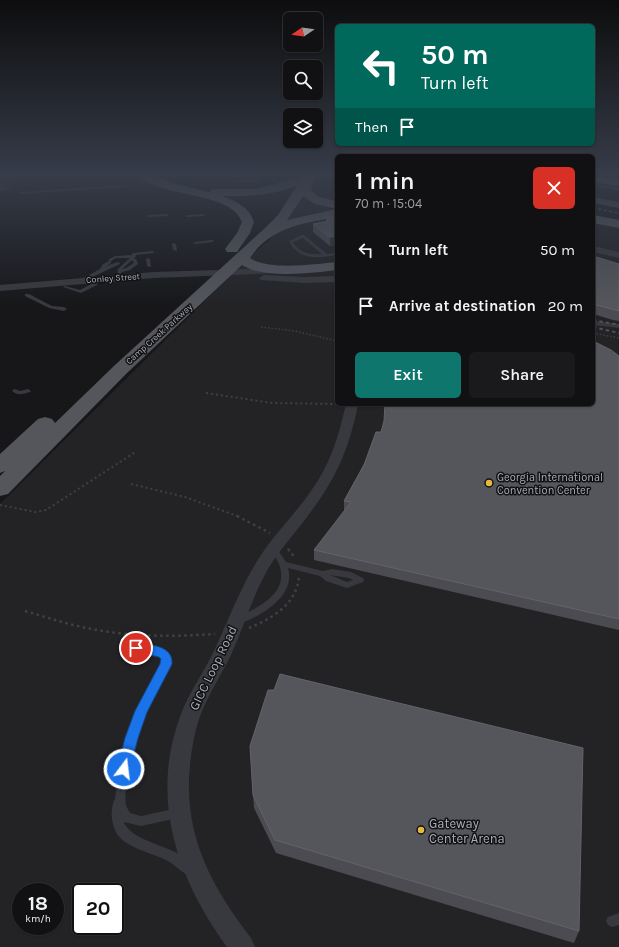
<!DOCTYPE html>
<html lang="en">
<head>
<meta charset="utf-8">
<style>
  :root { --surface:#111113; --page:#1a1a1c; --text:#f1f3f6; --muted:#9c9da0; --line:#303133; --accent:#0f766e }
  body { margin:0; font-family:Karla,sans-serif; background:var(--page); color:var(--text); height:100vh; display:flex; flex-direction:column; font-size:15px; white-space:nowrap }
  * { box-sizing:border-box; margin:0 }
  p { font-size:13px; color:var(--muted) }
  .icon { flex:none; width:22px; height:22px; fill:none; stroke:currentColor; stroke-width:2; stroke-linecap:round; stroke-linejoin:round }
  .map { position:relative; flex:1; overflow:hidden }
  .sheet { position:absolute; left:335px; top:154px; width:260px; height:252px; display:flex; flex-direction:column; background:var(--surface); border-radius:6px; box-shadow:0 1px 3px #0004,0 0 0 1px var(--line) }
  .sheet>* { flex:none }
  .banner { position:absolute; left:335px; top:24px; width:260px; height:122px; border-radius:6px; box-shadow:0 1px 3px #0004,0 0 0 1px var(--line); background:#00695c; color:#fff; overflow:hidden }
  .needle { width:26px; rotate:257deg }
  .tools { position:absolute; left:283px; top:12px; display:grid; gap:8px }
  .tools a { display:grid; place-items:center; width:40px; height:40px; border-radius:6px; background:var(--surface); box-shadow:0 1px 3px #0004,0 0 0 1px var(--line); font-size:20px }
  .speed { position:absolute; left:12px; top:883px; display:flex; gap:8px; font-size:20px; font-weight:700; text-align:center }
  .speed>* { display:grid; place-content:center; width:52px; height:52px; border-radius:50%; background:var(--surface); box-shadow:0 1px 3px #0004,0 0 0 1px var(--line); line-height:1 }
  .speed small { font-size:10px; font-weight:400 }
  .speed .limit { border:2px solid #111; border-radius:6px; background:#fff; color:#111 }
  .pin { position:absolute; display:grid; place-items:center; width:34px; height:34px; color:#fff; margin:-17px; border:2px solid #fff; border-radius:50%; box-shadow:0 1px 4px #0007 }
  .me { position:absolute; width:44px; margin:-22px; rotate:15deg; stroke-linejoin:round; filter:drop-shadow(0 0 3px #0008) }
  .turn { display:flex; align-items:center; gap:14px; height:84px; padding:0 20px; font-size:18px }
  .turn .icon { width:52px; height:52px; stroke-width:2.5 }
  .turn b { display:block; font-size:28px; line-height:34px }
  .then { display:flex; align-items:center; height:38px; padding:0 20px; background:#0003; gap:8px; font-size:15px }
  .round { display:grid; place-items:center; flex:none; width:42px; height:42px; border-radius:6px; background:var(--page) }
  .overview { display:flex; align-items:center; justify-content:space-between; height:68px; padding:0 20px }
  h1 { font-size:24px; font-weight:600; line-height:30px }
  .cta { display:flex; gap:8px; margin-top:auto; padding:8px 20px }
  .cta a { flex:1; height:46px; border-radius:6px; background:var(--accent); color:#fff; font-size:16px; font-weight:600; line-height:46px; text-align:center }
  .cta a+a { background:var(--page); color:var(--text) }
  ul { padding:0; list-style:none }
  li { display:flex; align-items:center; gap:12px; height:56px; padding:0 20px }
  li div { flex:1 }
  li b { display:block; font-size:15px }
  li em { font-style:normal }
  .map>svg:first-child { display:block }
  .built { fill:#232326; fill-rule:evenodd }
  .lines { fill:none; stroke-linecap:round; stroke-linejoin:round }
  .path-far2 { stroke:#3e4045; stroke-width:1.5; stroke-dasharray:1.5 2; stroke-linecap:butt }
  .path-far1 { stroke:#3e4045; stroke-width:2; stroke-dasharray:2 3; stroke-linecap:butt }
  .path { stroke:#3e4045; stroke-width:2.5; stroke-dasharray:2.5 3.5; stroke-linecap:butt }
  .lane { fill:#38393e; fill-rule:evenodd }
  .street { fill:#38393e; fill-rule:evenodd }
  .secondary { fill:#46484e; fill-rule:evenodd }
  .primary { fill:#54565c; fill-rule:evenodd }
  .highway { fill:#65676e; fill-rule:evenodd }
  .rail-far1 { stroke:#4f5157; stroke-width:1.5; stroke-dasharray:3 2.5; stroke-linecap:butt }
  .rail { stroke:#4f5157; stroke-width:2; stroke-dasharray:3.5 3; stroke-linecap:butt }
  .wall { fill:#4b4b51 }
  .shaded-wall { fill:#323236 }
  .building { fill:#55565c; stroke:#63646a }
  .route { fill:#1a73e8; stroke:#114b97 }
  .poi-dot { fill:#e7b841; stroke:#121214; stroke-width:1.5 }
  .labels { text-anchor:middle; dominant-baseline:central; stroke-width:3; stroke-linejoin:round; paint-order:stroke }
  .far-street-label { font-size:9px; fill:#aaaeb8; stroke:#121214 }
  .poi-label { font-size:11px; fill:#aaaeb8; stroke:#121214; text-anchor:start }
  .near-street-label { font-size:13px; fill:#aaaeb8; stroke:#121214 }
  .near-poi-label { font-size:13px; fill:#aaaeb8; stroke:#121214; text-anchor:start }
</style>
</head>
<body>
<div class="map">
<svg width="619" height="947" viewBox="0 0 619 947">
  <rect width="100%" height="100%" fill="#171719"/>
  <g class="built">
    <polygon points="0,173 9,173 13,190 0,191"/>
    <path d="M318 173H337V404H593V221L619 226V947H0V504L249 257 269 241ZM21 892H55V926H21ZM81 892H115V926H81Z"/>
  </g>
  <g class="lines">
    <g class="path-far2">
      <polyline points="261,327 295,331 337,341"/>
      <polyline points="593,333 619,338"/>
    </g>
    <g class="path-far1">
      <polyline points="206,393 272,403 338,404"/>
      <polyline points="131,484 185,497 240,517"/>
      <polyline points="0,505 35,512 46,510 137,451"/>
    </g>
    <g class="path">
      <polyline points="237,516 270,533"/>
      <polyline points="288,549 295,558"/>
      <path d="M25 611C46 617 66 624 87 628 129 637 172 637 215 634"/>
      <path d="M249 628C273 618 297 604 299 576"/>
    </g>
    <g class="lane">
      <polygon points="254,173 258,173 261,182 236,182 234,181 236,180 258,180"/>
      <polygon points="336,184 337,184 337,189 335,188 334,185"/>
      <polygon points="593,184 619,188 619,190 593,186"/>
      <polygon points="125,185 126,187 20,194 18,193 20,192"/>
      <polygon points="167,214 169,215 168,216 148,217 146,216 148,215"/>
      <polygon points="204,214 205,215 203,216 187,217 185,216 187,215"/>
      <path d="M302 235H304L327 254 337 253V255C318 258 299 261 289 241ZM303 238 322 254C310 255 299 253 293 242Z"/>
      <polygon points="211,240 213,240 213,242 195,244 193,243 195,242"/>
      <polygon points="172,243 176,244 177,251 173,250"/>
      <path d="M152 251 154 252V253L136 255V256L134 259H136L138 263V264L130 270 122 272 118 279 114 278 118 272 117 270 130 258H116L111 261V263L106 266 118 262 120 263V264L84 281 80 280 100 269 103 264 109 261V259L115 256 132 255V253H134ZM132 260 134 263 126 268 122 269Z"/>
      <polygon points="146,258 150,259 151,267 147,266"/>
      <polygon points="94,278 98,279 97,285 81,293 63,287 65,286 80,290 93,283"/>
      <polygon points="25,294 29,294 52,306 64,307 67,309 64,311 49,308 25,296"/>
      <polygon points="593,321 619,324 619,328 593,325"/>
      <path d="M15 389 20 391 28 389 31 391 30 392C23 394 18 396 12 391L13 390Z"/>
      <path d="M273 546 276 547 286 562 323 571 332 569 351 572 363 578 364 580 363 582 347 588 326 581 320 576 288 568C295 592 270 610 251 619 246 621 241 624 236 622L235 620 236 618C258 608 292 592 278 562 276 558 272 553 269 549L270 547ZM330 575 349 578 353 580 347 582Z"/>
      <path d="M136 643C148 645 165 646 172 658L171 664C152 700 135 735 128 775 127 784 124 796 126 805 127 808 129 811 130 813L141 816 178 808 182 809 183 813 182 817 178 818 141 826 124 822V823C136 846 184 845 194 869L192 873 188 875C181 872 175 865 168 861 153 853 126 848 117 834 112 825 110 814 113 804 113 802 114 801 115 799 117 787 117 774 120 762 129 727 144 695 161 664L162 659 154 654 133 649 131 647 133 645Z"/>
      <polygon points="619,913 619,925 612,927 608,925 606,921 608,917"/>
    </g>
    <g class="street">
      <polygon points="0,187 6,187 7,189 0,191"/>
      <polygon points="593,246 619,252 619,258 593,252"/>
      <polygon points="277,268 280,269 280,273 154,278 0,291 0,285 154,272"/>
      <polygon points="264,275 304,277 337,276 337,282 304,283 261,280 259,278"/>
      <path d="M346 404H358C351 442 338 475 315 506 302 525 286 542 273 561 254 590 245 624 231 655 221 675 209 693 201 714 195 729 192 747 190 764 183 834 210 884 251 938L255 947H227C177 878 149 798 181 714 189 692 203 674 213 653 229 620 241 585 261 555 276 532 296 513 311 491 330 465 339 435 346 404Z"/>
    </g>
    <polygon class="secondary" points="593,197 619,202 619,208 593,203"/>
    <g class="primary">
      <path d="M136 173H149L169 182 209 192 211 190 215 189H255L294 179 300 182C289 195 238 197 222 196 236 201 249 207 254 222L250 233 237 252H227L225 249 237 233 242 222C231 190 157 199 136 173Z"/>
      <path d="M305 173H316L311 191 319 197 337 201V209L315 204 303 196 287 220 337 209V217C305 223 270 227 250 258 269 271 315 264 337 262V270C313 273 263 279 242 265L127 373 8 494 0 496V476L5 471 0 473V454L38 419 45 417 52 419 55 423 115 365 266 227 278 215Z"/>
      <polygon points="593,215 619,220 619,228 593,223"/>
    </g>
    <polygon class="highway" points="593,176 619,180 619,186 593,182"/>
    <polyline class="rail-far1" points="593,208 619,213"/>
    <g class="rail">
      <polyline points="593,320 619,325"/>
      <polyline points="593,327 619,333"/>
    </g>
  </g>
  <g class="wall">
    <polygon points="337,217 337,245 330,246 313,232 313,224 326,222 326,219"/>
    <polygon points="593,256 619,264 619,321 613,320 593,314"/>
    <polygon points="619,356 619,630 314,560 314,550 345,510 344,510 344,501 381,432"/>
    <polygon points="253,795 579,931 574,943 276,853 254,808"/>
  </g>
  <polygon class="shaded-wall" points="337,236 337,245 330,246 330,237"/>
  <g class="building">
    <polygon points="337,217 337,236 330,237 313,224 329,221 326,219"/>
    <polygon points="593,256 619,264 619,311 593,304"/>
    <polygon points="593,341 611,350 619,356 619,619 314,550 351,502 344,501 364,465 376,432 381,432 384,421 385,404 593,404"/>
    <polygon points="280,674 583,748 579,931 275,840 253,795 250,746 268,690 274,690"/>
  </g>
  <linearGradient id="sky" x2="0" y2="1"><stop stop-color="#0d0d0e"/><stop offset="0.57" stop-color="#363c49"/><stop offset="1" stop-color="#363c49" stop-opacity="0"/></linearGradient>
  <rect width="619" height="306" fill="url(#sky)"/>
  <path class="route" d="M136 643C150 645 173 645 172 664L147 712 138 738 130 769 128 773 124 775 119 773 117 769 125 738 135 711 160 664 161 659 159 657 132 651 130 648 132 644Z"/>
  <g class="poi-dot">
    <circle cx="489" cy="483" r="4"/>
    <circle cx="421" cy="830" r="4"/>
  </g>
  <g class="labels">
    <g class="far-street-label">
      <text transform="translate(113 278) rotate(-4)">Conley Street</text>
      <text transform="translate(159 334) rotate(-42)">Camp Creek Parkway</text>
    </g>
    <g class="poi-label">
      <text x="497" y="477">Georgia International<tspan x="497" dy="13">Convention Center</tspan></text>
    </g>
    <g class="near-street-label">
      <text transform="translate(213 668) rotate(-64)">GICC Loop Road</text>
    </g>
    <g class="near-poi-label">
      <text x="429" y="823">Gateway<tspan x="429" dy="15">Center Arena</tspan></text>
    </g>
  </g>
</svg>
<div class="tools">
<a><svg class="needle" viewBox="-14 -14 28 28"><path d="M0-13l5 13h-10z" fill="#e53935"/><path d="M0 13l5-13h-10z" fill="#9c9da0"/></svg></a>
<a><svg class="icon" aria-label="search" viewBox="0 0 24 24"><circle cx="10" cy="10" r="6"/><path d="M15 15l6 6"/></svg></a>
<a><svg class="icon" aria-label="layers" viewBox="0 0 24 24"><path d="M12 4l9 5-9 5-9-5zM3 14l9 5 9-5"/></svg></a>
</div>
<div class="speed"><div>18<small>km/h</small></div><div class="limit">20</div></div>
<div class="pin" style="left:136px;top:648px;background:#d93025"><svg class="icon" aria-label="arrive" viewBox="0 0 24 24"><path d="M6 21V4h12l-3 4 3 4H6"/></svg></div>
<svg class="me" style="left:124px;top:769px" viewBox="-20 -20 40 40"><circle r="17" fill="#1a73e8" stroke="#fff" stroke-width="3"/><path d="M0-11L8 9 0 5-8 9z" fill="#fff"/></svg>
<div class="banner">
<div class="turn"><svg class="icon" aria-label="left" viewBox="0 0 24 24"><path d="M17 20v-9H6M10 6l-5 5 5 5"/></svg><div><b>50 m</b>Turn left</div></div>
<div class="then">Then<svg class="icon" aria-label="arrive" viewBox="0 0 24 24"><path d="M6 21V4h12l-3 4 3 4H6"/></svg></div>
</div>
<section class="sheet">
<div class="overview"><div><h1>1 min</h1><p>70 m · 15:04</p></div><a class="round" style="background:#d93025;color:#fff"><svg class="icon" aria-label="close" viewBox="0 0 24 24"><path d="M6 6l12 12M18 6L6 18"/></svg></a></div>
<ul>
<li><svg class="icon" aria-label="left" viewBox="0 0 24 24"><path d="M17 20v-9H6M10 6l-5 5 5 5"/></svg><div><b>Turn left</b></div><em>50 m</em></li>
<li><svg class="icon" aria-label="arrive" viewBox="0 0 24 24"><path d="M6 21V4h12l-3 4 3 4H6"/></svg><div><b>Arrive at destination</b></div><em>20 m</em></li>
</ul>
<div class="cta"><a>Exit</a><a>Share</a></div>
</section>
</div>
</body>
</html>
